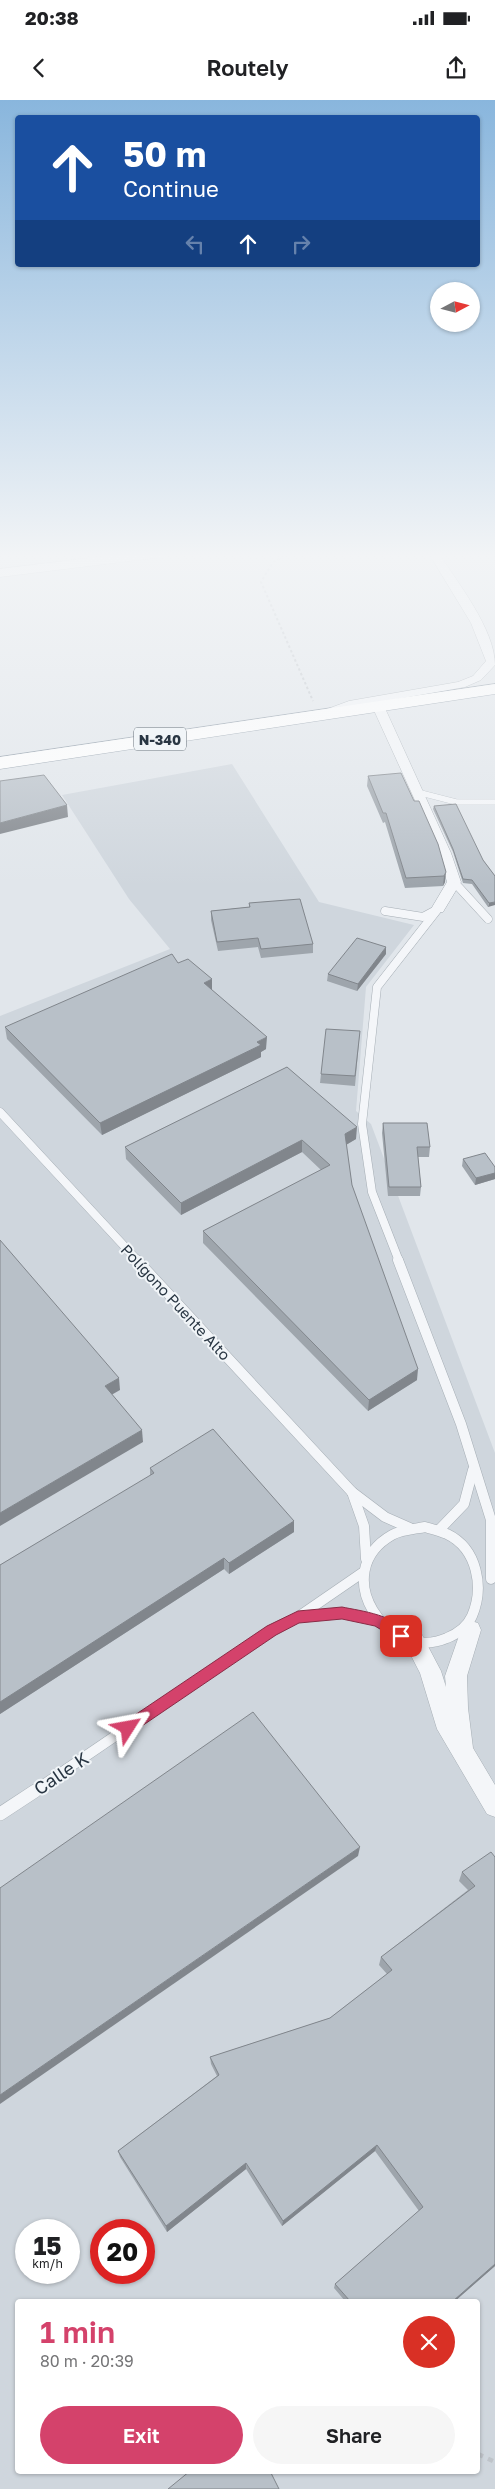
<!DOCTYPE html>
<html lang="en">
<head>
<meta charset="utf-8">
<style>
  :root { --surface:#fff; --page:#f6f6f6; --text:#202124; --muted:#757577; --accent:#d4426b }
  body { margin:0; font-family:"Golos Text",sans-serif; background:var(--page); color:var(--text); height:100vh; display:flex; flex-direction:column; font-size:19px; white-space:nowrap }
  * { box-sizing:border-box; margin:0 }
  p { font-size:16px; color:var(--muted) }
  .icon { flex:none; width:28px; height:28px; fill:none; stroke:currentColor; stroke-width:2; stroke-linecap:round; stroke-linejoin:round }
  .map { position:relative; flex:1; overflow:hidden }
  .drawer { position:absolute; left:15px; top:2199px; width:465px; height:175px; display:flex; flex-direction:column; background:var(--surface); border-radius:5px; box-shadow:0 1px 4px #0004 }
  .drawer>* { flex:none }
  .hud { position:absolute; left:15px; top:15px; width:465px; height:152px; border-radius:5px; box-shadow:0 1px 4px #0004; background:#1a4fa0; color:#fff; overflow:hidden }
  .needle { width:32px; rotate:83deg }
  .buttons { position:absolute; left:430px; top:182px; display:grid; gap:10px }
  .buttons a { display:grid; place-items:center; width:50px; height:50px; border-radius:50%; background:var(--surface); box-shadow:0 1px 4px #0004; font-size:25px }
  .speed { position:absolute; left:15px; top:2119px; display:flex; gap:10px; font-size:25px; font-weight:700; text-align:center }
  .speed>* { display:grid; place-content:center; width:65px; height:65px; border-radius:50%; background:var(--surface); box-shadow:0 1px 4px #0004; line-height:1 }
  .speed small { font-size:12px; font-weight:400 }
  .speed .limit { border:8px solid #d22; background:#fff; color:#111 }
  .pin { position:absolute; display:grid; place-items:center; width:42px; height:42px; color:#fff; margin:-21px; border-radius:10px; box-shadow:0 2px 8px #0006 }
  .me { position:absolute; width:55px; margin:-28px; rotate:56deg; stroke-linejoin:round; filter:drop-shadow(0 0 4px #0008) }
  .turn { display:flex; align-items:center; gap:18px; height:105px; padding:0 25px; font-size:22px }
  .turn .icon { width:65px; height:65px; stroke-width:2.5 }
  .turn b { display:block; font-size:35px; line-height:42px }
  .lanes { display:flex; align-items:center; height:48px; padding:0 25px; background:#0003; justify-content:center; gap:25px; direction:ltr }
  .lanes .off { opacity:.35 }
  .round { display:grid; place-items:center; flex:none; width:52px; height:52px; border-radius:26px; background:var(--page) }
  .head { display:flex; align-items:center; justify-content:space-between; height:85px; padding:0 25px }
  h1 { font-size:30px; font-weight:600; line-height:38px; color:var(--accent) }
  .action { display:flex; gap:10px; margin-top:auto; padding:10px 25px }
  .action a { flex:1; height:58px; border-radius:30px; background:var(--accent); color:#fff; font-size:20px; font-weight:600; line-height:58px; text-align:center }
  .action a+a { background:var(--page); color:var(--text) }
  .status { display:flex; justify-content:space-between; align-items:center; height:35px; padding:0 25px; background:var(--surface); direction:ltr }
  .status svg { height:14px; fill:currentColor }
  header { display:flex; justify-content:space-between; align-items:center; height:65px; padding:0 25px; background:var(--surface); font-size:22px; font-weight:600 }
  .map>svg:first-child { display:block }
  .built { fill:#cfd6dd; fill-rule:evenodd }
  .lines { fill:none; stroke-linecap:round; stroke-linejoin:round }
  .service-far3-casing { stroke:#a6aeb5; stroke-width:6 }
  .service-far2-casing { stroke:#a6aeb5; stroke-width:9 }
  .service-far1-casing { stroke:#a6aeb5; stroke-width:11 }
  .service-casing { stroke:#a6aeb5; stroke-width:14 }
  .minor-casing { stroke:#a6aeb5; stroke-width:1 }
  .secondary-casing { stroke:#a6aeb5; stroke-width:1 }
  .trunk-casing { stroke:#8895a2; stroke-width:1 }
  .path-far1 { stroke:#bfc4ca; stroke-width:2; stroke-dasharray:2.5 2.5; stroke-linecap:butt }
  .path { stroke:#bfc4ca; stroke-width:4.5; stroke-dasharray:5.5 5.5; stroke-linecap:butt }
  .service-far3 { stroke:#f4f6f9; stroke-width:5.5 }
  .service-far2 { stroke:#f4f6f9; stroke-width:8 }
  .service-far1 { stroke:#f4f6f9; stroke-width:10 }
  .service { stroke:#f4f6f9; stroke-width:13 }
  .minor { fill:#f4f6f9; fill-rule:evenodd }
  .secondary { fill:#fff; fill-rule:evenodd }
  .trunk { fill:#fff; fill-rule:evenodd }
  .wall { fill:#9ea5ac }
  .shaded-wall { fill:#81868c }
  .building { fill:#b8c0c8; stroke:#81868c }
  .route { fill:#d4426b; stroke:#8a2b46 }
  .labels { text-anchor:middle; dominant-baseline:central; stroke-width:4; stroke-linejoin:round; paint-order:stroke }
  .shield { fill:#f1f5f8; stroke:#656f79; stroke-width:1 }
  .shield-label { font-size:14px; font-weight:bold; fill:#293643 }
  .street-label { font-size:15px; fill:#293643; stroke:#f1f5f8 }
  .near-street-label { font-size:18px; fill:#293643; stroke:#f1f5f8 }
</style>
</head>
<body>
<div class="status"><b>20:38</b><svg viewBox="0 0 49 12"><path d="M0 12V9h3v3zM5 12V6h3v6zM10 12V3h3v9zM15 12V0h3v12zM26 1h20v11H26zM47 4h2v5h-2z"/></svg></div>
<header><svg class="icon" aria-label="back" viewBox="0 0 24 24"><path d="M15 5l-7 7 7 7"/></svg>Routely<svg class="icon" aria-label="share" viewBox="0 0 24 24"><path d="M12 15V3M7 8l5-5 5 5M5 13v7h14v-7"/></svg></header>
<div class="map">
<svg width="495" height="2389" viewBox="0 0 495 2389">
  <rect width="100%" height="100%" fill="#e1e6eb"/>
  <path class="built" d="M232 664 319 802 414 825 366 887 356 1011 371 1024 495 1353V2389H0V916L170 849 129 799 62 695ZM26 2130H69V2172H26ZM101 2130H144V2172H101ZM18 2201H478V2371H18Z"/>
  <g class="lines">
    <g class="service-far3-casing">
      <polyline id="service-far3" points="417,692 456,702 495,702"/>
    </g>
    <g class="service-far2-casing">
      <g id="service-far2">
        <polyline points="454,782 488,819"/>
        <polyline points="385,811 423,817 436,810"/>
        <polyline points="0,1012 138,1161"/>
        <polyline points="399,1161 372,1092 362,1024 377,887 438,809"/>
      </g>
    </g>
    <g class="service-far1-casing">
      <g id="service-far1">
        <polyline points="137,1160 352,1392 385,1417 410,1428"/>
        <polyline points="398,1160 461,1324 491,1420 491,1479"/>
        <polyline points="352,1392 364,1426 366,1459"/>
        <path d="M425 1427C432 1429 440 1431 447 1434 478 1449 484 1488 472 1516 467 1527 457 1534 447 1538 387 1564 327 1472 392 1435 401 1430 415 1429 425 1427Z"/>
        <polyline points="440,1429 464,1404 473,1370"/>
        <polyline points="300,1517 342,1513 379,1520"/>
        <polyline points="33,1692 271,1530 298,1517 362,1473"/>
      </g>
    </g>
    <g class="service-casing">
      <polyline id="service" points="0,1714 35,1691"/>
    </g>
    <g class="minor-casing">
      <g id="minor">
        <path d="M428 452H438C457 482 495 529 495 565L481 580 465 587 352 607 327 616H319V612L349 601 458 582 473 576 486 561 471 523Z"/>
        <polygon points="378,603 384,606 451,753 461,782 443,812 433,812 431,809 447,782 439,753 372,606"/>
        <polygon points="471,1521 478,1523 481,1530 467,1576 468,1608 473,1648 495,1685 495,1717 487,1714 437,1629 420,1573 403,1540 407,1533 414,1530 421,1533 441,1571 446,1587 445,1576 461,1530 464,1523"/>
      </g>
    </g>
    <g class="secondary-casing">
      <polygon id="secondary" points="139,452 177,452 170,456 0,477 0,469"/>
    </g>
    <g class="trunk-casing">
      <polygon id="trunk" points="495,584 495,594 0,669 0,657"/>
    </g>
    <polyline class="path-far1" points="293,452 273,462 261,482 313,601"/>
    <polyline class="path" points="478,2354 495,2362"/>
    <use href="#service-far3" class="service-far3"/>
    <use href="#service-far2" class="service-far2"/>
    <use href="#service-far1" class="service-far1"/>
    <use href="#service" class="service"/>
    <use href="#minor" class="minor"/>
    <use href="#secondary" class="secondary"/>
    <use href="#trunk" class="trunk"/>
  </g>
  <g class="wall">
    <polygon points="368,676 414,701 438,744 445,782 443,786 405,788 385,722 383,723 367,686"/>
    <polygon points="434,706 483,760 495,776 488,807 472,784 463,783 453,752 433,709"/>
    <polygon points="249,803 313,844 313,853 261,858 258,847 218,851 211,820 211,811 249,807"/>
    <polygon points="386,854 357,891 327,881 328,874"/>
    <polygon points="178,863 212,890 266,949 261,952 261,957 102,1035 7,939 5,927"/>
    <polygon points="360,931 355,986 320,983 321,974"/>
    <polygon points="287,967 356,1039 346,1045 352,1085 417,1280 368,1311 203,1143 203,1131 321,1070 302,1052 181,1115 126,1059 125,1047"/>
    <polygon points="383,1023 430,1047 429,1057 418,1057 421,1087 420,1096 388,1096 382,1033"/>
    <polygon points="463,1059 495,1067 495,1079 475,1085 462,1066"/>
    <polygon points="150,1368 294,1421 294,1432 229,1474 224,1469 0,1614 0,1465 150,1376"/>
    <polygon points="495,1757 495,2166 455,2201 345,2201 334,2188 335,2184 419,2111 375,2051 282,2126 246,2069 167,2132 120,2057 118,2051 217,1976 211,1964 210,1957 330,1918 387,1874 379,1865 381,1857 468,1790 459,1781 462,1772"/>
  </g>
  <g class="shaded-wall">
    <polygon points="67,705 68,717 0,734 0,723"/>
    <polygon points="446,772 445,782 443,786 444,776"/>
    <polygon points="495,802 495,805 488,807 489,803"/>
    <polygon points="386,847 386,854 357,891 358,884"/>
    <polygon points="212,879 212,891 204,883"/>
    <polygon points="267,937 266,949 261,952 261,957 102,1035 100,1023"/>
    <polygon points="357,1027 356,1039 344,1046 345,1034"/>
    <polygon points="302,1040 302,1052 181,1115 181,1103"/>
    <polygon points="495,1073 495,1079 475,1085 476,1078"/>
    <polygon points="418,1269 417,1280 368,1311 369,1300"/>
    <polygon points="119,1278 120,1290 106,1298 105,1286"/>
    <polygon points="142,1330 143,1342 0,1426 0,1413"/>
    <polygon points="294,1421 294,1432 229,1474 229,1463"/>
    <polygon points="224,1458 224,1469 0,1614 0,1602"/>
    <polygon points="360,1747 358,1756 0,2004 0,1995"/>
    <polygon points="377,2045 375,2051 282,2126 283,2121"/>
    <polygon points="246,2063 246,2069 167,2132 166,2126"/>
    <polygon points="495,2164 495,2166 455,2201 453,2201"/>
  </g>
  <g class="building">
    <polygon points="401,673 414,701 419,701 438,744 446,772 444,776 406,778 386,713 383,713 368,676"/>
    <polygon points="44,675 67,705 0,723 0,681"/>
    <polygon points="456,704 483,760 495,776 495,802 489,803 472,780 463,779 453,749 434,706"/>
    <polygon points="300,799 313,844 261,849 258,838 217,842 211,811 250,807 249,803"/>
    <polygon points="357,838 386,847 358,884 328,874"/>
    <polygon points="172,854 178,863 188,859 212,879 204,883 267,937 257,942 261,945 100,1023 5,927"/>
    <polygon points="326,929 360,931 355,976 321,974"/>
    <polygon points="287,967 357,1027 345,1034 352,1085 418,1269 369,1300 203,1131 330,1065 302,1040 181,1103 125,1047"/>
    <polygon points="383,1023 427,1023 430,1047 417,1047 421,1087 389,1087"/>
    <polygon points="485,1053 495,1067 495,1073 476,1078 463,1059"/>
    <polygon points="0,1140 119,1278 105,1286 142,1330 0,1413"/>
    <polygon points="213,1329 294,1421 229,1463 224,1458 0,1602 0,1465 154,1373 150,1368"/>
    <polygon points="253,1612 360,1747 0,1995 0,1788"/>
    <polygon points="491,1752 495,1757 495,2164 453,2201 350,2201 335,2184 423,2107 377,2045 283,2121 246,2063 166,2126 118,2051 219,1975 210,1957 330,1918 392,1870 381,1857 475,1786 462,1772"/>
    <polygon points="190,2371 270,2371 279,2389 168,2389"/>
  </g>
  <linearGradient id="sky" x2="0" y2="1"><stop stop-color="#89b6dd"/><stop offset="0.58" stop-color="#f2f4f6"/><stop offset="1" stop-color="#f2f4f6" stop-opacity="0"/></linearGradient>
  <rect width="495" height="786" fill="url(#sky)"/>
  <path class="route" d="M342 1507C361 1511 398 1515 408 1536L406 1540 401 1542 375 1526 342 1519 299 1523 276 1535 133 1632 128 1634 123 1632 121 1628 123 1623 267 1526 298 1511Z"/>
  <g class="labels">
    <rect class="shield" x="134" y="627.5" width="52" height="23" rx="4"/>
    <g class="shield-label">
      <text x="160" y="639">N-340</text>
    </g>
    <g class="street-label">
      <text transform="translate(176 1202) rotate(47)">Polígono Puente Alto</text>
    </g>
    <g class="near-street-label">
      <text transform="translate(61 1673) rotate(-34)">Calle K</text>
    </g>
  </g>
</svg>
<div class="buttons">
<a><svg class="needle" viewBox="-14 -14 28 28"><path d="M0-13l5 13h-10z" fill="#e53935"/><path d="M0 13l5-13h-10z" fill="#757577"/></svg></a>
</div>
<div class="speed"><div>15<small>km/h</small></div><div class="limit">20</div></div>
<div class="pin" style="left:401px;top:1536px;background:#d93025"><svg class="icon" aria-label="arrive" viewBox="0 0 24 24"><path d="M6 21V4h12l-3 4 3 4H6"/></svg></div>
<svg class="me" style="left:128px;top:1628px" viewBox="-20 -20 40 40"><path d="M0-17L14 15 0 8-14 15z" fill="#d4426b" stroke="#fff" stroke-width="4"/></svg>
<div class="hud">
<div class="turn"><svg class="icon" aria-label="ahead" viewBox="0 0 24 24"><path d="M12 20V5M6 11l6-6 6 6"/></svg><div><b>50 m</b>Continue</div></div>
<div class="lanes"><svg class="icon off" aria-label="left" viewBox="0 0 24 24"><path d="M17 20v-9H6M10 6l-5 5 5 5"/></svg><svg class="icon" aria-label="ahead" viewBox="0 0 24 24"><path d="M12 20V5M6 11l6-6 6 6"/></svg><svg class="icon off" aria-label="right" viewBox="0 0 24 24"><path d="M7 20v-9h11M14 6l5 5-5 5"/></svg></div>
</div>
<section class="drawer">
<div class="head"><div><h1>1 min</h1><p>80 m · 20:39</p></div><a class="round" style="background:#d93025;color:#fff"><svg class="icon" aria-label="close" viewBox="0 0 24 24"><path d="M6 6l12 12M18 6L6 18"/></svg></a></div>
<div class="action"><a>Exit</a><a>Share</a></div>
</section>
</div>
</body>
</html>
